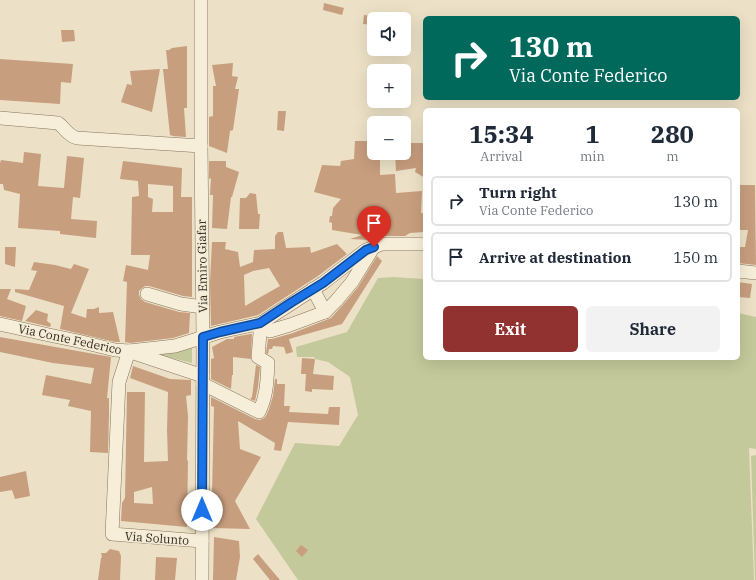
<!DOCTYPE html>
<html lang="en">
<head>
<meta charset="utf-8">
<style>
  :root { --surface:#fff; --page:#f2f2f3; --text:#1f2937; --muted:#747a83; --line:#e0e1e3; --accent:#913231 }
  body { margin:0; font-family:"IBM Plex Serif",serif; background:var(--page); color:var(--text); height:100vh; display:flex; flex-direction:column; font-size:15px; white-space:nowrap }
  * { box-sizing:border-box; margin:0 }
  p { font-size:13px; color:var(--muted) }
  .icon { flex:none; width:22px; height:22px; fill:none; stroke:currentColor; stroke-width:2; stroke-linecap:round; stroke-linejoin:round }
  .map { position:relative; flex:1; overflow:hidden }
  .drawer { position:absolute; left:423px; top:108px; width:317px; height:252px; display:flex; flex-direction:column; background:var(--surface); border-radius:6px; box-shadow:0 4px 16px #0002 }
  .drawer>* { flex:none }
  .top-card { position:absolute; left:423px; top:16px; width:317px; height:84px; border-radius:6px; box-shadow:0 4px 16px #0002; background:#00695c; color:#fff; overflow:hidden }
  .fabs { position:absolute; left:367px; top:12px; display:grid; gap:8px }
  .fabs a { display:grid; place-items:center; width:44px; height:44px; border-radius:6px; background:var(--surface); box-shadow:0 4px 16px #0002; font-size:20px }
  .pin { position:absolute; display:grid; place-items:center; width:34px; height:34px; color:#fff; margin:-41px -17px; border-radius:50% 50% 50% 0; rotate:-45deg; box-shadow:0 0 4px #0007 }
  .pin .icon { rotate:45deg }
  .me { position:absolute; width:44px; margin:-22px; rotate:0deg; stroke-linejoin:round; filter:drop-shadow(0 0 3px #0008) }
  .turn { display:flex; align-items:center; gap:14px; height:84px; padding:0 20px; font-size:18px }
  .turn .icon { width:52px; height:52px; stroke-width:2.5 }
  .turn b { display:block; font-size:28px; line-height:34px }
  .eta { display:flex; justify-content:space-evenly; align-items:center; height:68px; text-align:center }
  .eta b { font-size:24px; font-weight:700; line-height:28px }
  .cta { display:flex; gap:8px; margin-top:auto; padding:8px 20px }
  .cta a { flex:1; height:46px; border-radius:6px; background:var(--accent); color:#fff; font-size:16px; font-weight:700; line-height:46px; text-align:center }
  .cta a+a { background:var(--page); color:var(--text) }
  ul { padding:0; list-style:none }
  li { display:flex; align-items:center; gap:12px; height:50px; margin:0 8px 6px; padding:0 12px; border:2px solid var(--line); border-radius:6px }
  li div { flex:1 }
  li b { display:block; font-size:15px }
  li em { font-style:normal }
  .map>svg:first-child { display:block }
  .green { fill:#c3c99a }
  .building { fill:#c79e7e; fill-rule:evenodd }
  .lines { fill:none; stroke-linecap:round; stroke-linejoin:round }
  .minor-casing { stroke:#86735d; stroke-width:14 }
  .minor { stroke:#f7eed9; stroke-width:13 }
  .route-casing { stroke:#114b97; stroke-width:10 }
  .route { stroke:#1a73e8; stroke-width:7 }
  .labels { text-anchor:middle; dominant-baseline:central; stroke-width:3; stroke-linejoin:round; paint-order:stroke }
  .street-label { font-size:12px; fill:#372b20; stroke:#f3ebd5 }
</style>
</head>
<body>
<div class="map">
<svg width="756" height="580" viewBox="0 0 756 580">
  <rect width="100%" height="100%" fill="#ece1c6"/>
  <g class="green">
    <polygon points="394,277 423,279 425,283 425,358 738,358 738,313 756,317 756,449 749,448 754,580 298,580 256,519 295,443 339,446 358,415 350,377 328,362 315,359 314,357 297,357 296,347 347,332 378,278"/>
    <polygon points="192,348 192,363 152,353"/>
    <polygon points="756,455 756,580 755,580 751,456"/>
  </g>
  <g class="building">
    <polygon points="324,3 344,8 342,15 323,10"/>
    <polygon points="364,15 374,16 374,25 363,24"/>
    <polygon points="61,30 74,30 75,41 62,42"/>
    <polygon points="187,46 187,108 184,108 186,137 173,136 170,135 163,69 168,69 166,50 169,50 172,48"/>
    <polygon points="0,59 73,64 71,83 61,82 60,104 0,100"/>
    <polygon points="233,63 232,76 238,77 235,89 239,89 233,130 230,131 227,153 209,146 209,117 213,116 213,86 216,86 212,65"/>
    <polygon points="160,69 152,112 121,102 127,84 132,85 130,71"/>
    <polygon points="278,111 286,111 284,131 277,130"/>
    <polygon points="355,141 374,141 374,153 380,153 380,175 395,174 396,193 422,191 421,213 425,213 425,232 410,233 405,236 380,236 369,240 350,239 362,235 332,230 332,223 329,222 330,216 332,216 333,208 341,199 314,192 322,165 340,166 341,161 354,159"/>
    <polygon points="404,143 425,143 425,178 415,172 416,168 396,171 395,153 404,153"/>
    <polygon points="24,152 41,154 38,186 64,188 67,156 84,158 80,198 73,197 71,219 97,221 96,238 60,234 60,231 18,228 20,194 4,190 3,184 0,184 0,163 1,160 23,163"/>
    <path d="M123 161 182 168 181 197H192V297L183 296 149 286H145L141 289 139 291V295L141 299 145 302 179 312 190 313 189 333 173 338 130 343 125 342 127 282 123 281 126 265 148 270 150 255H131L132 197 139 196 138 181 120 179ZM148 184 173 186V212H152L153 199 148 197Z"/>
    <polygon points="209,161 226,161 226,167 239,172 232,197 231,197 227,229 212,228 213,195 210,195 211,178 209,179"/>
    <polygon points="738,185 755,185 756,265 738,263 738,247 745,247 748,230 738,230"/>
    <polygon points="250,193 256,194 258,214 260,214 259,229 239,229 240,198 246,198"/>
    <path d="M278 232H283L286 248 310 247 311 253 337 244 347 254 318 276 258 315 211 326 210 282 212 242H226L225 249 238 252 240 267 253 262 254 250 275 249V236ZM269 268 280 286 245 306 244 275 253 271Z"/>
    <polygon points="5,247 16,247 15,267 5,264"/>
    <polygon points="377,256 382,261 342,324 289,339 293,352 286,354 284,347 273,346 272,349 269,349 268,354 266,353 268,339 272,339 293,333 331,318 342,306 358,287"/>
    <polygon points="34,262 55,265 71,269 74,264 89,269 71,313 86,318 87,309 94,309 99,307 99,313 113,312 120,342 115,342 60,329 64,306 15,292 15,289 29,290 37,271 31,270"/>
    <polygon points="738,282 752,284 750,298 738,297"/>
    <polygon points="0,289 11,289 7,299 26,306 22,321 0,316"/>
    <polygon points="36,310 48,314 47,321 51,324 50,327 25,321"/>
    <polygon points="250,334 252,334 251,359 233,357 233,375 232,375 231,389 211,379 211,359 214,358 212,347 227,339 234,339 234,337"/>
    <polygon points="0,337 111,357 107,398 109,398 109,415 108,453 90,452 91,411 68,406 70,400 42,395 46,375 91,384 94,368 53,363 0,352"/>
    <polygon points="302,358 315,359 313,374 334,376 333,390 312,389 312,392 305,391 306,374 301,374"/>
    <polygon points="256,365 260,367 258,387 255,401 250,399 252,397"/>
    <path d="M133 366 170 379 191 380V395L186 396 188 416 187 461 188 460 187 527 121 521 122 503 125 498 127 392H145L144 462 168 461 167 430 168 392 130 378ZM152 487 153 504 134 503V492Z"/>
    <polygon points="275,379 277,379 277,384 285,384 284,406 290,406 289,412 328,414 329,407 340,407 339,425 288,422 281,451 274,450 275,443 238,421 240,449 261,457 235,501 250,529 213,528 213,494 212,494 214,407 211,406 211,397 255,419 260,420 264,418 266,416 269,409 273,396"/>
    <polygon points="26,471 30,496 15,499 12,490 0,492 0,477"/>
    <polygon points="214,537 239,541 240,557 236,580 213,580"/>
    <polygon points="301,545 308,550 302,557 296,551"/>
    <polygon points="110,549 119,551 121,556 120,580 98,580 101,558 102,557 101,553 106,553"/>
    <polygon points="258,554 280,580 270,580 253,559"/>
    <polygon points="156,557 177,558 175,580 155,580"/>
  </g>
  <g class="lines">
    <g class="minor-casing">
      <g id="minor">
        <polyline points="201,0 201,146 203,337 202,580"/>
        <path d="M0 118 58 123C65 128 68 136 77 138L201 146"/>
        <polyline points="738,271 756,273"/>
        <polyline points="313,289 325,312"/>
        <polyline points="147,294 181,304 203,307"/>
        <polyline points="0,324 49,335 78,341 115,350 129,351 175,346 220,332 261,323 323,283 366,250 382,244 425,244"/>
        <polyline points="254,325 270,331 290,325 325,312 336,301 352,282 373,248"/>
        <polyline points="129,351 119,382 112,534 202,541"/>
        <polyline points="134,353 203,376"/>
        <path d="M203 384 259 412C267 396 267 381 268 363L258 357 260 333 263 328"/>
      </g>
    </g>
    <use href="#minor" class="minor"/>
  </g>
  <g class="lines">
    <g class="route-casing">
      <polyline id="route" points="202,510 203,337 220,332 260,323 292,302 323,283 366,250 374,247"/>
    </g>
    <use href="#route" class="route"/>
  </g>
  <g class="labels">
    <g class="street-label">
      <text transform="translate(202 266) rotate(-91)">Via Emiro Giafar</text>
      <text transform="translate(70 339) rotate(12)">Via Conte Federico</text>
      <text transform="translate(157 538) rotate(4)">Via Solunto</text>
    </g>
  </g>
</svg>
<div class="fabs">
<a><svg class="icon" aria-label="sound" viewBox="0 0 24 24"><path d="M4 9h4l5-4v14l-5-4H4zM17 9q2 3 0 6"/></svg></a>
<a>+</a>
<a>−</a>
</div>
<div class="pin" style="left:374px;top:247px;background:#d93025"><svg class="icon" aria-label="arrive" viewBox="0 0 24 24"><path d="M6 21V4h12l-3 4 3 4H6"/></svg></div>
<svg class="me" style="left:202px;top:510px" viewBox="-20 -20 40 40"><circle r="19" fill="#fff"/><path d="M0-13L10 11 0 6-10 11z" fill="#1a73e8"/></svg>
<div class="top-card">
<div class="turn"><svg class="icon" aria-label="right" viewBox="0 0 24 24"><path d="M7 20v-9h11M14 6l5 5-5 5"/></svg><div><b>130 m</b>Via Conte Federico</div></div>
</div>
<section class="drawer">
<div class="eta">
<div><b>15:34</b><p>Arrival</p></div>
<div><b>1</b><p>min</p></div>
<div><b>280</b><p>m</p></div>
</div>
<ul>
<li><svg class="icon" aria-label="right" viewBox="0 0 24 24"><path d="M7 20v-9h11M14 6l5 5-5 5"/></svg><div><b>Turn right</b><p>Via Conte Federico</p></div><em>130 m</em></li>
<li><svg class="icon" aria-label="arrive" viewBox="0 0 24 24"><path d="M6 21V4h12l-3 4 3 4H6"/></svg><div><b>Arrive at destination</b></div><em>150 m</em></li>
</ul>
<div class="cta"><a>Exit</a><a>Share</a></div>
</section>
</div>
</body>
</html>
